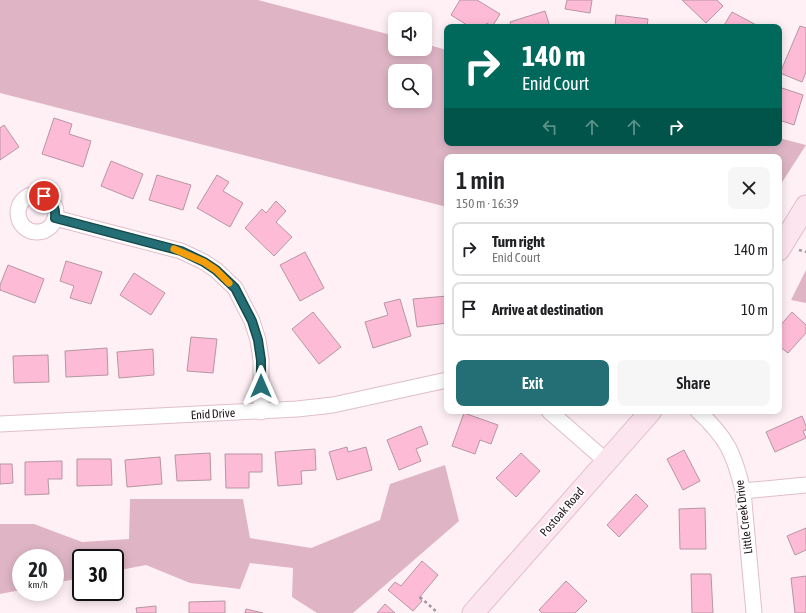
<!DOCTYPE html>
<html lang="en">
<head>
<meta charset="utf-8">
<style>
  :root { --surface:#fff; --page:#f6f6f6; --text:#202124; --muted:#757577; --line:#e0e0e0; --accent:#246f75 }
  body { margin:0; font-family:"Asap Condensed",sans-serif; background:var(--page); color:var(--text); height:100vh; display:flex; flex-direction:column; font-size:15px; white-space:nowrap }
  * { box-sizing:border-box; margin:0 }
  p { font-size:13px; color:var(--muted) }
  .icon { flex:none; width:22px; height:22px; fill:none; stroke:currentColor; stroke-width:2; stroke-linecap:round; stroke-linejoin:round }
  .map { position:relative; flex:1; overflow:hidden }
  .panel { position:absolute; left:444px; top:154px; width:338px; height:260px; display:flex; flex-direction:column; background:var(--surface); border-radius:8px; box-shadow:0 2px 10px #0003 }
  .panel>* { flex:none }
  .hud { position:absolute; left:444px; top:24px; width:338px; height:122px; border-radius:8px; box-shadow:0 2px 10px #0003; background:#00695c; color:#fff; overflow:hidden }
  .buttons { position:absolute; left:388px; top:12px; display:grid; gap:8px }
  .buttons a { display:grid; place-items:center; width:44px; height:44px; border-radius:8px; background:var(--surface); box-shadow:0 2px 10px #0003; font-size:20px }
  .speed { position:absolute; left:12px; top:549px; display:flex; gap:8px; font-size:20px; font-weight:700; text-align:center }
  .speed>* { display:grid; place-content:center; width:52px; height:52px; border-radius:50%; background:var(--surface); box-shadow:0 2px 10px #0003; line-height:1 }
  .speed small { font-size:10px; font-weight:400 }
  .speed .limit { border:2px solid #111; border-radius:6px; background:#fff; color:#111 }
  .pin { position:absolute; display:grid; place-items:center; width:34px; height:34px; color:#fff; margin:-17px; border:2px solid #fff; border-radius:50%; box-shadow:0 1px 4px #0007 }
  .me { position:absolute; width:44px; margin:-22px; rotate:0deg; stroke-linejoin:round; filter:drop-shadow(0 0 3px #0008) }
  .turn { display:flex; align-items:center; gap:14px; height:84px; padding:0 12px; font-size:18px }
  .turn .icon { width:52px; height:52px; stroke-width:2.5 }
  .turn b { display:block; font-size:28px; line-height:34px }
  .lanes { display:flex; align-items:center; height:38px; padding:0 12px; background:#0003; justify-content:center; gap:20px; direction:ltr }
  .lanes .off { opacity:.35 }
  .round { display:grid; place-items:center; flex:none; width:42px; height:42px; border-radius:8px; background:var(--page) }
  .summary { display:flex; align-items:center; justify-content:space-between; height:68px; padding:0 12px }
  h1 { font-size:24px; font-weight:600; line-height:30px }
  .primary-button { display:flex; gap:8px; margin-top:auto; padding:8px 12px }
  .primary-button a { flex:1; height:46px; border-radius:8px; background:var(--accent); color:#fff; font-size:16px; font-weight:600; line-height:46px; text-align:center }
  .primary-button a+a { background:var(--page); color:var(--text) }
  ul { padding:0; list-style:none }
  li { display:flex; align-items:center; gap:12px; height:54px; margin:0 8px 6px; padding:0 4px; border:2px solid var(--line); border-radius:8px }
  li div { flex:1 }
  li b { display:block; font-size:15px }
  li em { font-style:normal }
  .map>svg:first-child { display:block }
  .green { fill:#dfb5c5; fill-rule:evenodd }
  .building { fill:#febbd6; stroke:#b696a2 }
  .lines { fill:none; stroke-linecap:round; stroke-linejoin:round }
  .street-casing { stroke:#e0becb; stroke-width:17 }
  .secondary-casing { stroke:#e0becb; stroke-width:23 }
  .path { stroke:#a5979d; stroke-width:2.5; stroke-dasharray:3 3; stroke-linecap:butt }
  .street { stroke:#fff; stroke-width:15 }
  .secondary { stroke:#fde5ef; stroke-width:21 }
  .route-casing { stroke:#17484c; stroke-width:10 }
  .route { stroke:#246f75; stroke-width:7 }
  .slow { stroke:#f59e0b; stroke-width:7 }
  .labels { text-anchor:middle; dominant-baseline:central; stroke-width:4; stroke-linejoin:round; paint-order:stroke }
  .street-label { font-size:12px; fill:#201419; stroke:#fff }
</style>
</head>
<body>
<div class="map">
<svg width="806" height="613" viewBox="0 0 806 613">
  <rect width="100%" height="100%" fill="#fff0f6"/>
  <g class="green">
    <path d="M0 0H258L395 36V49H425V44L447 50V143H779V138L806 145 779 187V157H447V207L0 93ZM395 71H425V101H395Z"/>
    <polygon points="806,270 806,303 791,300"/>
    <polygon points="445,465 459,521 353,613 317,613 292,597 293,568 250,563 240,589 190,583 146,565 115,571 115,558 81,558 81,578 55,583 55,558 21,558 21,590 0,594 0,524 34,524 82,542 129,539 130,499 243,499 250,538 311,548 380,520 390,484"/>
  </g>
  <g class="building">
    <polygon points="460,0 477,0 500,14 492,27 487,23 484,27 470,27 451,15"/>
    <polygon points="567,0 592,0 590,13 565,9"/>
    <polygon points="682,0 717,0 723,6 706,23"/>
    <polygon points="545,11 550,27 511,27 510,22"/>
    <polygon points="732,12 760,27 723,27"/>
    <polygon points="616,15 648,19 647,27 615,27"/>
    <polygon points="800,26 806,28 806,72 802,82 780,73"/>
    <polygon points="782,88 803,95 794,125 779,120 779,98"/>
    <polygon points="54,118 72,124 69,134 91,141 83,167 42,154"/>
    <polygon points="4,125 19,147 0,160 0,128"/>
    <polygon points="111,161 143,174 133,199 101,186"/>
    <polygon points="157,175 191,185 183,210 149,200"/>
    <polygon points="217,175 229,182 223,191 243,203 230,227 197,208"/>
    <polygon points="276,201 286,211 276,222 292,237 274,256 245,228 262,209 266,213"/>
    <polygon points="305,252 324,288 300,301 280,265"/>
    <polygon points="66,261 102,272 91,304 70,298 74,286 60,281"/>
    <polygon points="8,265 44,279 35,303 0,290 0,285"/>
    <polygon points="134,273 165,293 151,315 120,295"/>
    <polygon points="447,296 447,323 417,327 413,299"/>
    <polygon points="400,299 411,336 373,348 365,322 388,315 384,303"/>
    <polygon points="313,312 341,347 319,364 292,329"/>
    <polygon points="792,312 806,325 806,333 788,353 779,346 779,327"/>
    <polygon points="191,337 217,339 213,373 187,371"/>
    <polygon points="107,348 108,375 66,377 65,351"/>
    <polygon points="153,349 154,375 119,378 117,352"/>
    <polygon points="48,355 49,382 14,383 13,356"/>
    <polygon points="464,413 498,425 491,444 480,440 475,454 452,446"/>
    <polygon points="802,416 806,426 806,430 803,431 806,438 775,452 766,432"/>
    <polygon points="421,426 428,444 416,449 421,461 399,470 387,440"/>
    <polygon points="347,447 348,452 366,447 372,470 337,480 329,452"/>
    <polygon points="315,449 316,470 301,471 302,484 278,486 275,452"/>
    <polygon points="684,450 700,481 683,490 667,459"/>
    <polygon points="210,453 211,480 177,481 175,455"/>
    <polygon points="521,453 540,471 516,497 496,478"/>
    <polygon points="225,454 262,454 262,472 249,472 249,488 226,488"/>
    <polygon points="160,457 162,484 127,487 125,460"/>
    <polygon points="77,459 111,459 112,485 77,486"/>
    <polygon points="62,461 62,479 48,479 49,494 25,495 25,462"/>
    <polygon points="0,464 12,464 13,483 0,484"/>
    <polygon points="636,494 648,506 619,537 607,525"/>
    <polygon points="705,508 706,549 680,549 679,509"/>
    <polygon points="806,528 806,550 795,555 787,536"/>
    <polygon points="422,561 438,575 419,598 422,601 413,611 388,590 395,582 401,586"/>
    <polygon points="691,574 711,574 713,613 692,613"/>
    <polygon points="806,576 806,613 795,613 791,578"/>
    <polygon points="566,581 587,601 575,613 542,613 539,610"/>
    <polygon points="225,601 225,613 189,613 189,602"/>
    <polygon points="385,604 395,613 377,613"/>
    <polygon points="156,606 156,613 137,613 136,608"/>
    <polygon points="246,609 263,613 245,613"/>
  </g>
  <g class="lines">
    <g class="street-casing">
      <g id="street">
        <circle cx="37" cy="213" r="19"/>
        <polyline points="55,218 181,251 204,262 216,270 235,288 252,321 258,340 261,360 261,412"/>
        <polyline points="549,411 606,461"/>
        <path d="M698 411C727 438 734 453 743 491L754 613"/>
        <polyline points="0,424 297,409 333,405 447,380"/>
        <polyline points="743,491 806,485"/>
      </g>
    </g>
    <g class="secondary-casing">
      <g id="secondary">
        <polyline points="779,250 806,206"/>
        <polyline points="473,613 651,411"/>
      </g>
    </g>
    <g class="path">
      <polyline points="799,250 806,252"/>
      <polyline points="420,597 438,613"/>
    </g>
    <use href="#street" class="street"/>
    <use href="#secondary" class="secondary"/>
  </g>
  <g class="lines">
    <g class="route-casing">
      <path id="route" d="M44 196C53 202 56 208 55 218L181 251 204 262 216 270 235 288 252 321 258 340 261 360V386"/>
    </g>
    <use href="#route" class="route"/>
    <polyline class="slow" points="174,249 204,262 216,270 229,283"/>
  </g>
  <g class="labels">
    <g class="street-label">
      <text transform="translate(213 414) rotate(-3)">Enid Drive</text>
      <text transform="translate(562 512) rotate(-49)">Postoak Road</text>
      <text transform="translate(744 517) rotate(-97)">Little Creek Drive</text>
    </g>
  </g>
</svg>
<div class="buttons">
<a><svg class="icon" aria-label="sound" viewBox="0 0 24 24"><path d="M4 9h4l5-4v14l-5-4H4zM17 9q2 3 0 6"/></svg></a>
<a><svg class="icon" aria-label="search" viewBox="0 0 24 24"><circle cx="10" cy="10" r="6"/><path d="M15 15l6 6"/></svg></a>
</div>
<div class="speed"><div>20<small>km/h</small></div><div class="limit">30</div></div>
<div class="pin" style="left:44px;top:196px;background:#d93025"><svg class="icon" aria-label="arrive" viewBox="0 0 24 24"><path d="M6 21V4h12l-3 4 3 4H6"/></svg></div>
<svg class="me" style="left:261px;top:386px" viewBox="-20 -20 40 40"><path d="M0-17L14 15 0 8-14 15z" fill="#246f75" stroke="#fff" stroke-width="4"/></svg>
<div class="hud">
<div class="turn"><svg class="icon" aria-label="right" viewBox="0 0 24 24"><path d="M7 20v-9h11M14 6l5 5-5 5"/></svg><div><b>140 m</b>Enid Court</div></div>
<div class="lanes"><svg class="icon off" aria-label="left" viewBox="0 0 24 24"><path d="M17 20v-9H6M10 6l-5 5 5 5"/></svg><svg class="icon off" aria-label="ahead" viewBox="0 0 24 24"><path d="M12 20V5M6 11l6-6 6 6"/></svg><svg class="icon off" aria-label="ahead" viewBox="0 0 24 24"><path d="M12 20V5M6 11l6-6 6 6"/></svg><svg class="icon" aria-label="right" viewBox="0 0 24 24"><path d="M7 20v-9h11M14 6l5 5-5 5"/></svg></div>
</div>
<section class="panel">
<div class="summary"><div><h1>1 min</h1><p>150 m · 16:39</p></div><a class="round"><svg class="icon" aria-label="close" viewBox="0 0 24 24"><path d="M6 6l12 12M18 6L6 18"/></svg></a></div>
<ul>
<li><svg class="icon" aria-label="right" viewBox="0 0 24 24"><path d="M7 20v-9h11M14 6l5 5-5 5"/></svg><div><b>Turn right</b><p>Enid Court</p></div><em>140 m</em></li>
<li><svg class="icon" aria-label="arrive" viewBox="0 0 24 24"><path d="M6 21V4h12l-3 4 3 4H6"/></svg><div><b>Arrive at destination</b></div><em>10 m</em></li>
</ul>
<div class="primary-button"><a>Exit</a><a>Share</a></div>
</section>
</div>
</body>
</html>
